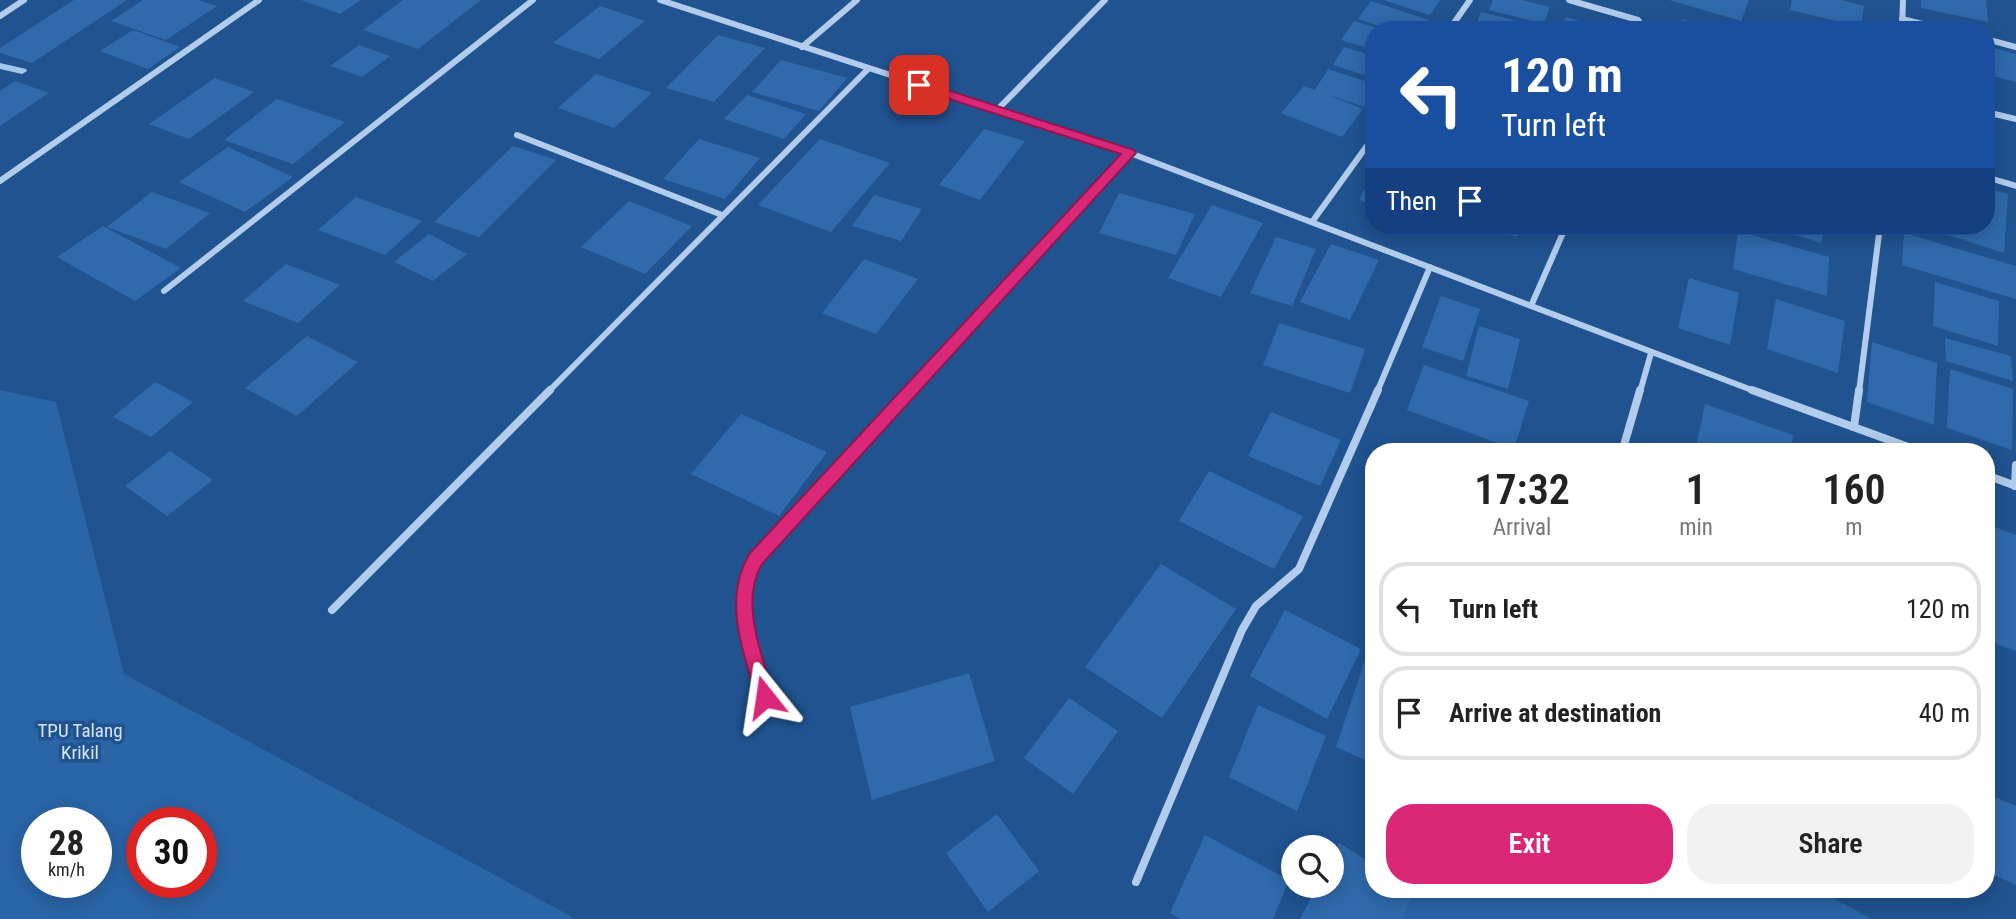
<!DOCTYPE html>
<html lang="en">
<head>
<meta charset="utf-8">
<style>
  :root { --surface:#fff; --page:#f2f2f2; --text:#222; --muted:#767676; --line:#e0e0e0; --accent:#db2777 }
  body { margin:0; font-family:"Roboto Condensed",sans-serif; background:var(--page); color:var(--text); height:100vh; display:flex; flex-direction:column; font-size:26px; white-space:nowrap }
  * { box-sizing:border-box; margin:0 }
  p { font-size:23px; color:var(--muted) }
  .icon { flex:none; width:38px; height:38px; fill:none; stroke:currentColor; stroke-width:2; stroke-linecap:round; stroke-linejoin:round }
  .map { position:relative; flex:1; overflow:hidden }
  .side { position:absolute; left:1365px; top:443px; width:630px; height:455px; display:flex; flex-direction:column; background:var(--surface); border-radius:28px; box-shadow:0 4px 18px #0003 }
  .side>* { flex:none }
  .guide { position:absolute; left:1365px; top:21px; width:630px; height:214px; border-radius:28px; box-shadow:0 4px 18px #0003; background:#1a4fa0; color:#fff; overflow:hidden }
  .fabs { position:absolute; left:1281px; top:835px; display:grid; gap:14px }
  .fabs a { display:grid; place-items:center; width:63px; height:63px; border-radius:50%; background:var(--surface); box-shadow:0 4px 18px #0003; font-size:35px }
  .speed { position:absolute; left:21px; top:807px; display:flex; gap:14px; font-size:35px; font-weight:700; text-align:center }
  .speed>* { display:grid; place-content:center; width:91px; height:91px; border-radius:50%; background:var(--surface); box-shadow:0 4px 18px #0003; line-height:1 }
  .speed small { font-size:18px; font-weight:400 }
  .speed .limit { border:10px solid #d22; background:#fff; color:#111 }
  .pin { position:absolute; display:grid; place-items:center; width:60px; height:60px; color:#fff; margin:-30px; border-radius:14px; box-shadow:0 4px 10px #0006 }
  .me { position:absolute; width:77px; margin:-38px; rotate:345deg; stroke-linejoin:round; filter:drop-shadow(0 0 5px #0008) }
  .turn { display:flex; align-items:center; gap:24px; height:147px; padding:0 21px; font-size:32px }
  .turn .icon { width:91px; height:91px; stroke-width:2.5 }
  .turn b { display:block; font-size:49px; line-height:60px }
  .then { display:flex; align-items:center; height:66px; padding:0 21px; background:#0003; gap:14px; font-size:26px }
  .eta { display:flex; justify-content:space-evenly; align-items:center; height:119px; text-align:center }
  .eta b { font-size:42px; font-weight:600; line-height:49px }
  .primary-button { display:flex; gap:14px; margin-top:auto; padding:14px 21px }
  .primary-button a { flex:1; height:80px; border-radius:28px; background:var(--accent); color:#fff; font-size:28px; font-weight:600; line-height:80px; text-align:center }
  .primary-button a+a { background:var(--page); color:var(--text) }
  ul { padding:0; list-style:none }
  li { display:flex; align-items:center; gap:21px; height:94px; margin:0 14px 10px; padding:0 7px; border:4px solid var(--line); border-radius:28px }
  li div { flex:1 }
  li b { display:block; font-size:26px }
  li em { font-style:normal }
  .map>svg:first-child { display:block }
  .green { fill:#2a65a8; fill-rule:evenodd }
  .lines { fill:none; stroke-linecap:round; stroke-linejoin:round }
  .stream { fill:#a4c7ee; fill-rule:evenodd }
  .building { fill:#306aad }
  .street-far1 { stroke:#b1cced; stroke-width:6 }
  .street { stroke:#b1cced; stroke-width:8 }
  .route { fill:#db2777; stroke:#8e194d; stroke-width:2 }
  .labels { text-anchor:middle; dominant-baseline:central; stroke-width:7; stroke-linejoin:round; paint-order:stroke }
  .park-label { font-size:19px; fill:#d6e6f9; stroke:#205390 }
</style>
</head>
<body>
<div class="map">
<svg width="2016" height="919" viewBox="0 0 2016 919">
  <rect width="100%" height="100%" fill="#205390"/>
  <g class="green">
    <path d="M0 390 56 402 124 674 576 919H0ZM37 822H96V882H37ZM142 822H201V882H142Z"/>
    <polygon points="1378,889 1817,889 1872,919 1364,919"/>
  </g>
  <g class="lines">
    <polygon class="stream" points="0,63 26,69 27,71 22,74 0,69"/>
  </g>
  <g class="building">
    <polygon points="74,0 127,0 32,63 0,53 0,48"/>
    <polygon points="143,0 198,0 217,6 166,40 111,21"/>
    <polygon points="301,0 361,0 340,14"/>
    <polygon points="403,0 481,0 418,49 363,30"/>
    <polygon points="1383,0 1440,0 1430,15"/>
    <polygon points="1493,0 1521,0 1550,7 1544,24 1489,10"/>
    <polygon points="1669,0 1749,0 1741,21"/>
    <polygon points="1792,0 1841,0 1864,6 1861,27 1790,10"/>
    <polygon points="1921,0 1986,0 1988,22 1921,8"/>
    <polygon points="1371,1 1429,20 1422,30 1392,30 1358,19"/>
    <polygon points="600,6 645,21 599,59 553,43"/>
    <polygon points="1481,12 1541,27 1541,30 1474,30"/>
    <polygon points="1566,17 1607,29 1607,30 1560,30"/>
    <polygon points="1682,19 1723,29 1723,30 1680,30"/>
    <polygon points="1354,21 1380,29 1374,30 1374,50 1341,40"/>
    <polygon points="133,30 180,47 148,69 100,51"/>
    <polygon points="718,35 765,48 714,102 666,88"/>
    <polygon points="359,45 390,56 362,77 330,66"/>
    <polygon points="1986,46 2016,54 2016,82 1986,74"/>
    <polygon points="1344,47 1374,56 1374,78 1333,65"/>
    <polygon points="781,60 847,78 819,111 752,92"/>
    <polygon points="1328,69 1374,84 1374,98 1368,108 1325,94 1363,109 1342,137 1281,113 1304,86 1315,90"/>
    <polygon points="596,74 652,93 614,128 558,108"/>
    <polygon points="215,78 254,92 189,139 149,124"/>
    <polygon points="15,81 49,93 0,126 0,91"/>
    <polygon points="747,95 806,114 784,139 724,119"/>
    <polygon points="277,99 345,122 293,164 224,140"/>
    <polygon points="984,129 1025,141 980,200 939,185"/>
    <polygon points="699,139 760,158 725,199 663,179"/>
    <polygon points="820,139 890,163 831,232 758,205"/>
    <polygon points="513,146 556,160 479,237 434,222"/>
    <polygon points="228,147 293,177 245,212 179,182"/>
    <polygon points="1374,170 1374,205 1359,200"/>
    <polygon points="1986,188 2008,194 2004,253 1920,226 1986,226"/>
    <polygon points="152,192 210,213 166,249 107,227"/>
    <polygon points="1119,193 1195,214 1176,255 1099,233"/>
    <polygon points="874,195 922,209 901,241 852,226"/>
    <polygon points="356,197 422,221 385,255 318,230"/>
    <polygon points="629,201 692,226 645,274 581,247"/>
    <polygon points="1212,205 1263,223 1221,297 1168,278"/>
    <polygon points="103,226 181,268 135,301 57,257"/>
    <polygon points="1482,226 1521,226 1516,237"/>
    <polygon points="1769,226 1824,226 1821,243"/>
    <polygon points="1738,231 1829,257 1827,296 1733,269"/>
    <polygon points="1904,233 2016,266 2016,299 1902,265"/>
    <polygon points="429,234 467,254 433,281 394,262"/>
    <polygon points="1276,237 1316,249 1292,306 1250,293"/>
    <polygon points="1331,244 1379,260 1350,320 1300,302"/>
    <polygon points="864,259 918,279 876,334 822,313"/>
    <polygon points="286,264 340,285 298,323 243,301"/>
    <polygon points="1689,278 1739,293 1730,345 1678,328"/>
    <polygon points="1935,282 1999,301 1998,346 1933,326"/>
    <polygon points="1441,296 1480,309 1463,361 1422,347"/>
    <polygon points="1776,299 1845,321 1838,373 1767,349"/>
    <polygon points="1279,323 1365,349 1350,393 1263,365"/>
    <polygon points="1479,326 1520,339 1508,389 1466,376"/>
    <polygon points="307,336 358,362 297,416 245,388"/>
    <polygon points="1945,338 2011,356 2013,381 1946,361"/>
    <polygon points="1872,342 1937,363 1934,425 1867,402"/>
    <polygon points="1424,365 1529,401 1514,449 1407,410"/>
    <polygon points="1950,369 2013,389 2012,450 1947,428"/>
    <polygon points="155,382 193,402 151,437 113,417"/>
    <polygon points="1705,404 1793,435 1791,452 1695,452"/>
    <polygon points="1271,412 1341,440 1320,486 1248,456"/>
    <polygon points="741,414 827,452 779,516 691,474"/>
    <polygon points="170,451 213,480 167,516 125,486"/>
    <polygon points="1209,471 1303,516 1274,569 1179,521"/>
    <polygon points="1986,524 2016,535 2016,651 1986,640"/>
    <polygon points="1161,564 1236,609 1162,718 1085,667"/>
    <polygon points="1285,610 1361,649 1327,719 1250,676"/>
    <polygon points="1365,660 1374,664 1374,764 1336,747"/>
    <polygon points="969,673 995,761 872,800 850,707"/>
    <polygon points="1069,698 1118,731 1073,794 1024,758"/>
    <polygon points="1258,705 1326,736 1297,811 1229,777"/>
    <polygon points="1986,793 2016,806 2016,885 1986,871"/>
    <polygon points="997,814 1039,871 988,912 946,853"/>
    <polygon points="1205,835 1289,880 1273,919 1181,919 1170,913"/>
    <polygon points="1339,843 1374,865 1374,889 1415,891 1402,919 1300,919 1317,886 1332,886 1332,857"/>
  </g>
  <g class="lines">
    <g class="street-far1">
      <polyline points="660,0 1130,153 1757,392"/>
      <polyline points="1569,0 1638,20 1645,30"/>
      <polyline points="0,16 24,0"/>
      <polyline points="1902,19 1947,30"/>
      <polyline points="1449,30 1470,0"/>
      <polyline points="1902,30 1903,0"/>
      <polyline points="1986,39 2016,47"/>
      <polyline points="802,47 857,0"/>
      <polyline points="997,110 1105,0"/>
      <polyline points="1986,112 2016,119"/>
      <polyline points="517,135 722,215"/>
      <polyline points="1986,177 2016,186"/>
      <polyline points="0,181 259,0"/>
      <polyline points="1312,222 1374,136"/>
      <polyline points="164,291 533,0"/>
      <polyline points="1531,306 1566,226"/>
      <polyline points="548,392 868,69"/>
      <polyline points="910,392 1130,153"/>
      <polyline points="1377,392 1430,267"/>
      <polyline points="1640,392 1651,353"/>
      <polyline points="1859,392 1880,226"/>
    </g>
    <g class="street">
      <polyline points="1752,390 1922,452"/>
      <polyline points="1854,427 1859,390"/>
      <polyline points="1622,452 1640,390"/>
      <polyline points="1986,475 2016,486"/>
      <polyline points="2015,486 2016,465"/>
      <polyline points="332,610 550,390"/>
      <path d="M765 697C752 650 735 605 756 558L911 390"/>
      <polyline points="1136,882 1242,630 1256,606 1299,569 1378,390"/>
    </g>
  </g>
  <path class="route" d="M919 81 1134 150 1136 153 762 564C739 602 763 657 774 697L771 703 765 705 758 703 756 697C743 649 722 599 750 553L1121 154 915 88V83Z"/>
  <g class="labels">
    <g class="park-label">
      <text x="80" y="730">TPU Talang<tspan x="80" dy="22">Krikil</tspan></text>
    </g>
  </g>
</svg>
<div class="fabs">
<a><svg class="icon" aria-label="search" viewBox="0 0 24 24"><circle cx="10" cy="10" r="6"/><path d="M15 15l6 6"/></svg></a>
</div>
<div class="speed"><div>28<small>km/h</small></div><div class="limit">30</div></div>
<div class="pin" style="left:919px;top:85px;background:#d93025"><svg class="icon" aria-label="arrive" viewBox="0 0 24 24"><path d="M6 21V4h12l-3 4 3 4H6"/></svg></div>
<svg class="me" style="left:765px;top:697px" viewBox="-20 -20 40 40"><path d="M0-17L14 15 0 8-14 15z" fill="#db2777" stroke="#fff" stroke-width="4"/></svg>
<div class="guide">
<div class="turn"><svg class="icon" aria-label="left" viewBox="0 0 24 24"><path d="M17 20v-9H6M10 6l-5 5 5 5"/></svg><div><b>120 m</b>Turn left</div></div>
<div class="then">Then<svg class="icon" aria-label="arrive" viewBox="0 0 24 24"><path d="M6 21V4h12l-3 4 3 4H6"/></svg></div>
</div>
<section class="side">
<div class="eta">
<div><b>17:32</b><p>Arrival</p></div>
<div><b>1</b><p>min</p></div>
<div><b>160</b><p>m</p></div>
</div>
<ul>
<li><svg class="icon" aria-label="left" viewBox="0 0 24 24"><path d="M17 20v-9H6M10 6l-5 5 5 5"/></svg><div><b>Turn left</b></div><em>120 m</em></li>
<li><svg class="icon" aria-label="arrive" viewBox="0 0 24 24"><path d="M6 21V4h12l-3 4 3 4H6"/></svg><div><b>Arrive at destination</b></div><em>40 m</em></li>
</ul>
<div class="primary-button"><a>Exit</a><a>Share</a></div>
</section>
</div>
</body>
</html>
